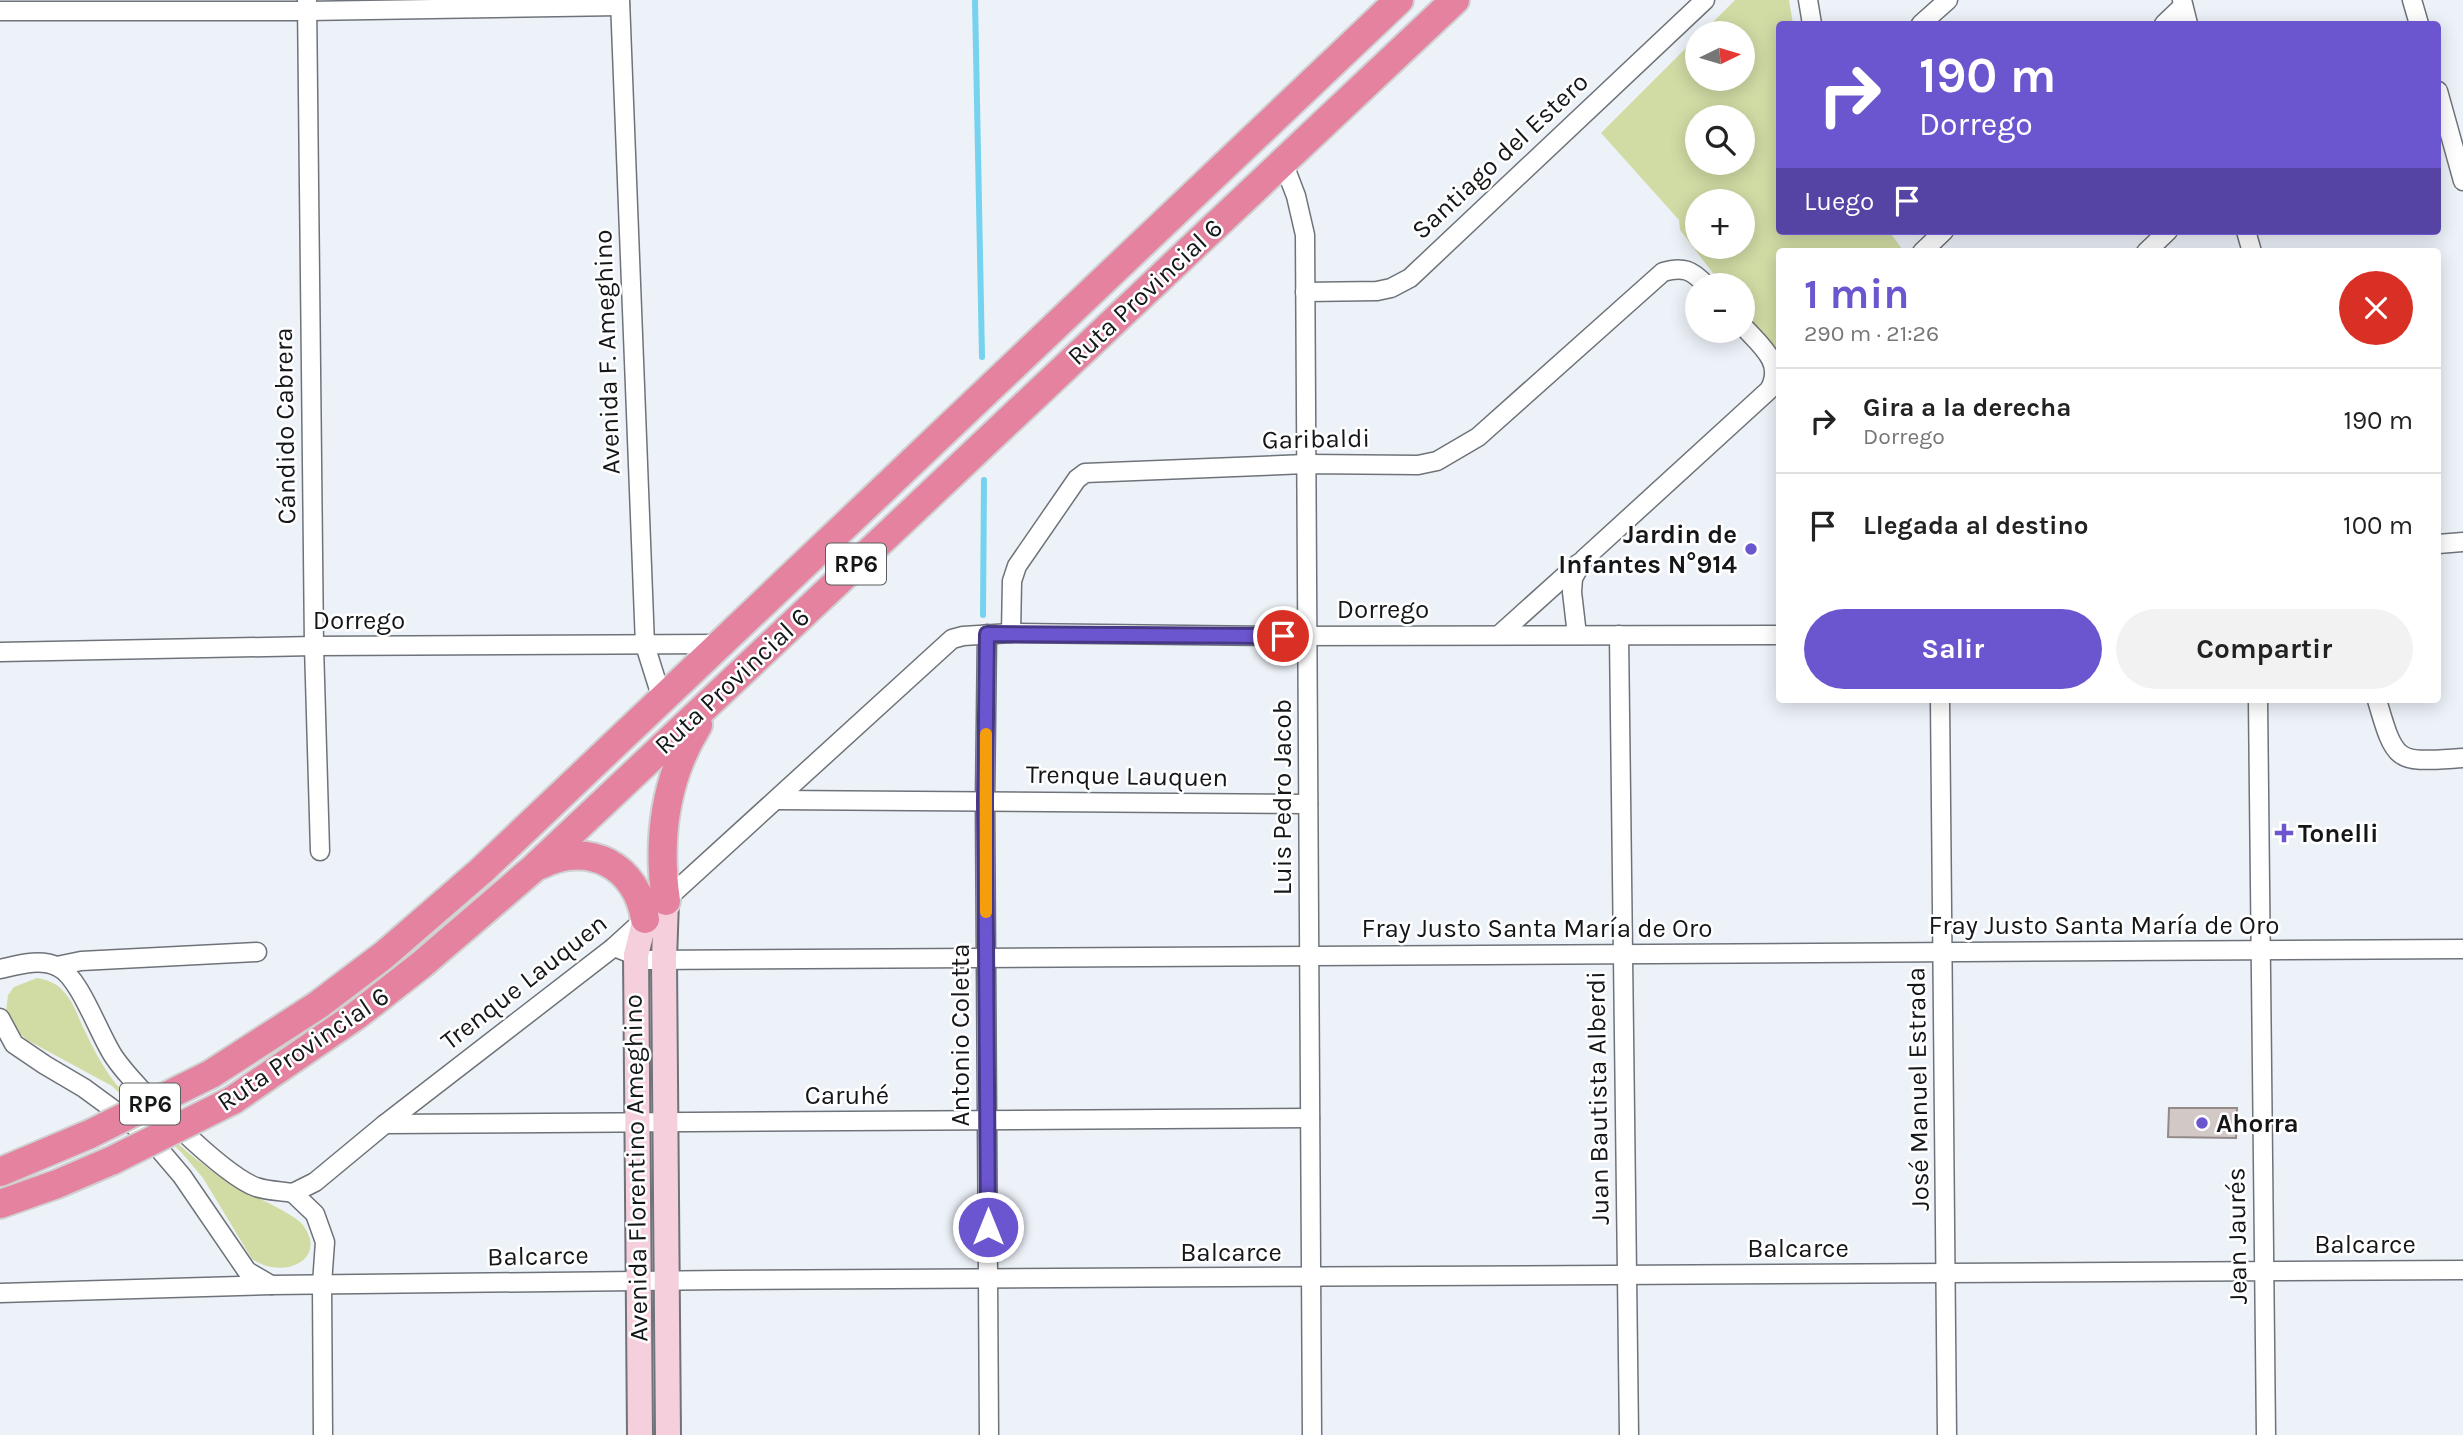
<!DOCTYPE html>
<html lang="es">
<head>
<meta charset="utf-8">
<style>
  :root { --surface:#fff; --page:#f2f2f2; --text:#222; --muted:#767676; --line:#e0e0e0; --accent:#6c56cf }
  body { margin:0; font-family:Karla,sans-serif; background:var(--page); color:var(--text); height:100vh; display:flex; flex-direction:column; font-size:26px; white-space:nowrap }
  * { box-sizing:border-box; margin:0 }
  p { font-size:23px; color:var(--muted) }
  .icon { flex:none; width:38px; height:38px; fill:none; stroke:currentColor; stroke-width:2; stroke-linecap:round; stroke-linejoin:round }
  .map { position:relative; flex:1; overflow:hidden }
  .details { position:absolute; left:1776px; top:248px; width:665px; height:455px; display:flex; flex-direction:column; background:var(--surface); border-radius:7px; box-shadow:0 4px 18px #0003 }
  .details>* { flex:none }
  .hud { position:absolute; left:1776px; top:21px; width:665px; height:214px; border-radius:7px; box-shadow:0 4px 18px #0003; background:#6c56cf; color:#fff; overflow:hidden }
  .needle { width:46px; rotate:85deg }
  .buttons { position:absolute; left:1685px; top:21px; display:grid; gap:14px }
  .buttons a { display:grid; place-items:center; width:70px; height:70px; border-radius:50%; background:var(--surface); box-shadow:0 4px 18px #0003; font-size:35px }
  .pin { position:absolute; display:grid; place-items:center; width:60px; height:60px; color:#fff; margin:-30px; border:4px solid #fff; border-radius:50%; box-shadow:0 2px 7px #0007 }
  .me { position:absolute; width:77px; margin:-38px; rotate:0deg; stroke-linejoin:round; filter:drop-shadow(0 0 5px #0008) }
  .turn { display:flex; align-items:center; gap:24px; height:147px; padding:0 28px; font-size:32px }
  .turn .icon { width:91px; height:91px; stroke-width:2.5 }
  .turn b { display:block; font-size:49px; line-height:60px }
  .then { display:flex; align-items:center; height:66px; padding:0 28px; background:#0003; gap:14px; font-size:26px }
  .round { display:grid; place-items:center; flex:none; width:74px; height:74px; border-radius:37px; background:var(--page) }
  .headline { display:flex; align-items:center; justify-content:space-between; height:119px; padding:0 28px }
  h1 { font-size:42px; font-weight:700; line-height:52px; color:var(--accent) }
  .button { display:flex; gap:14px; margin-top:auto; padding:14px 28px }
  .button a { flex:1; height:80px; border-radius:42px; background:var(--accent); color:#fff; font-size:28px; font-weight:700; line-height:80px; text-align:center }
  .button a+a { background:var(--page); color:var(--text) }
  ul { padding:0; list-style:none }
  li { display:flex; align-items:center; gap:21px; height:105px; padding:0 28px; border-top:2px solid var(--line) }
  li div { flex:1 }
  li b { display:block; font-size:26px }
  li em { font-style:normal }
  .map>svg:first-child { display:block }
  .green { fill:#d1dca5; fill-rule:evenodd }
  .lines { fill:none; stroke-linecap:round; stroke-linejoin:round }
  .stream { stroke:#76d2ee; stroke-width:6 }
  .building { fill:#d2c9c7; stroke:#928988; stroke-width:2 }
  .minor-casing { stroke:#6e7379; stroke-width:21 }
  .secondary-casing { stroke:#6e7379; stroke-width:28 }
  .trunk-casing { stroke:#d0d0d1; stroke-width:32 }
  .minor { stroke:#fff; stroke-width:18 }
  .secondary { stroke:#f5d0dc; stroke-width:24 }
  .trunk { stroke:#e482a0; stroke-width:28 }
  .trunk-bridge-casing { stroke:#d0d0d1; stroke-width:32; stroke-linecap:butt }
  .trunk-bridge { stroke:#e482a0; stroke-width:28 }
  .route-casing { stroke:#463887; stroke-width:18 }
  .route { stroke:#6c56cf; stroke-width:12 }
  .slow { stroke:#f59e0b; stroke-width:12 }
  .poi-dot { fill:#6c56cf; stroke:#fff; stroke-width:2.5 }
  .labels { text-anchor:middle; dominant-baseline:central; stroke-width:5; stroke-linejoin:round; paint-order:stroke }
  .shield { fill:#fff; stroke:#5a5c5d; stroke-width:2 }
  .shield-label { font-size:24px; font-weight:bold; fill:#141618 }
  .street-label { font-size:26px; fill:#141618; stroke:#fff }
  .poi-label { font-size:26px; font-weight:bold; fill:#141618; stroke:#fff; text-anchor:start }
</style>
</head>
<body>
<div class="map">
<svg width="2463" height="1435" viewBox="0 0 2463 1435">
  <rect width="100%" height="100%" fill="#edf2f9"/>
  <g class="green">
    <path d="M1735 0H1789L1793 24H1780V231H1889L1902 249 1901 252H1780V362L1743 313V285H1722L1680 230 1679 220 1601 133 1697 37 1698 79H1743V33H1702ZM1698 117H1743V163H1698ZM1698 201H1743V247H1698Z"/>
    <path d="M37 978C48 980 57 983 64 992 72 1000 77 1014 82 1025 92 1046 102 1066 116 1084 125 1095 137 1104 147 1114 174 1141 200 1165 233 1185 249 1194 293 1213 302 1224 330 1259 283 1281 252 1259L203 1178 182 1153 112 1086 27 1040 12 1027 6 1011 8 995 14 987Z"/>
  </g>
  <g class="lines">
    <g class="stream">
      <polyline points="975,0 982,357"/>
      <polyline points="983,615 984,480"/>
    </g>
  </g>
  <polygon class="building" points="2169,1108 2237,1108 2236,1138 2168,1137"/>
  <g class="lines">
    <g class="minor-casing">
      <g id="minor">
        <polyline points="307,0 314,646 320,851"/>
        <polyline points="620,0 645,645 662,699"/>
        <polyline points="1808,0 1812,24"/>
        <polyline points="2182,0 2188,24"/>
        <polyline points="2412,0 2419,24"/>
        <polyline points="0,11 307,11 620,6"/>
        <polyline points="1921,24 1948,0"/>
        <polyline points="2164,24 2183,6"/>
        <polyline points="2438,91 2463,181"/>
        <polyline points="1283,162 1296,196 1305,235 1312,1435"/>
        <polyline points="2246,231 2252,252"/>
        <polyline points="1922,252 1944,231"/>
        <polyline points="2146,252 2168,231"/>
        <polyline points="1305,292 1377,291 1391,288 1410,278 1705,0"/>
        <polyline points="2438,544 2463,542"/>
        <path d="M1011 633 1012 581 1017 566 1077 479 1085 473 1306 464 1418 465 1437 461 1478 437 1663 272C1683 266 1692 270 1706 285"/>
        <polyline points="987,634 985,801 989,1435"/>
        <polyline points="1499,635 1579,563"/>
        <path d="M1577 635 1572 592 1573 578 1584 559 1769 390C1785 363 1761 346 1743 326"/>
        <polyline points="1619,635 1629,1435"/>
        <polyline points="0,652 314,646 719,644"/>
        <polyline points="1940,700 1947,1435"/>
        <polyline points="2258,700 2266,1435"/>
        <path d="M2377 700C2396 766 2397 762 2463 758"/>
        <polyline points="777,800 1308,804"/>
        <polyline points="614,947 647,960 2463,949"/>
        <polyline points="57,966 81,961 257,952"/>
        <path d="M0 969C18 965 40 958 58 967 80 977 99 1035 114 1057 135 1088 223 1175 256 1187 268 1191 281 1191 293 1193"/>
        <polyline points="0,1018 14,1044 45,1065 84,1088 129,1121 159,1149 182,1176 247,1271 271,1285"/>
        <polyline points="385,1124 1310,1118"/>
        <polyline points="293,1193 315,1182 385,1124 614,947 952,639 963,636 1011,633 1283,636 1780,635"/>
        <polyline points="293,1193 315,1214 325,1242 322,1284 323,1435"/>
        <polyline points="0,1293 271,1285 723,1280 2463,1270"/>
      </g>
    </g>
    <g class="secondary-casing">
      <g id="secondary">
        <polyline points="666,901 664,960 668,1435"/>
        <polyline points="640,1435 636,955 645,919"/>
      </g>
    </g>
    <g class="trunk-casing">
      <g id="trunk">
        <path d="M540 865C589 840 637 866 645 919"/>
        <path d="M666 901C657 840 665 778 698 725"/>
        <polyline points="211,1074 318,1005 384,955 481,871 1399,0"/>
        <polyline points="233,1100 357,1015 421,965 534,868 1455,0"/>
        <polyline points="0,1172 90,1134"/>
        <polyline points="0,1204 57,1184 113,1160"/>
      </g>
    </g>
    <use href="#minor" class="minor"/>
    <use href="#secondary" class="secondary"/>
    <use href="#trunk" class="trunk"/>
    <g class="trunk-bridge-casing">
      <g id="trunk-bridge">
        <polyline points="90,1134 211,1074"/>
        <polyline points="113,1160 233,1100"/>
      </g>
    </g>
    <use href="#trunk-bridge" class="trunk-bridge"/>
  </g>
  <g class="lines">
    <g class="route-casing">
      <polyline id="route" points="988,1227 985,801 987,634 1283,636"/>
    </g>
    <use href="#route" class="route"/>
    <polyline class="slow" points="986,912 986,734"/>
  </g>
  <g class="poi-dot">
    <circle cx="1751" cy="549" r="7"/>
    <path d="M2280.5 822.5h7v7h7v7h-7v7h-7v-7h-7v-7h7z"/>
    <circle cx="2202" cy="1123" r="7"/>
  </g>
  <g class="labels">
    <g class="shield">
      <rect x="826" y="543.5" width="60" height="41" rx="5"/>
      <rect x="120" y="1083.5" width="60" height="41" rx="5"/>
    </g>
    <g class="shield-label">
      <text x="856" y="564">RP6</text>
      <text x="150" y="1104">RP6</text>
    </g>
    <g class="street-label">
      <text transform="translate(1500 156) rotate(-43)">Santiago del Estero</text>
      <text transform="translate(1145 292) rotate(-43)">Ruta Provincial 6</text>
      <text transform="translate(607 352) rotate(-92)">Avenida F. Ameghino</text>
      <text transform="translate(285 426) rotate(-91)">Cándido Cabrera</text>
      <text transform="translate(1316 439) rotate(-1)">Garibaldi</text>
      <text x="1383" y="609">Dorrego</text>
      <text x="359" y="620">Dorrego</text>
      <text transform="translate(732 681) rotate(-43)">Ruta Provincial 6</text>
      <text transform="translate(1127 776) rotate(1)">Trenque Lauquen</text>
      <text transform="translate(1282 797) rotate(-90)">Luis Pedro Jacob</text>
      <text x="2104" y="925">Fray Justo Santa María de Oro</text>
      <text x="1537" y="928">Fray Justo Santa María de Oro</text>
      <text transform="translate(524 982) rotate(-38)">Trenque Lauquen</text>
      <text transform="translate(960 1035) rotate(-90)">Antonio Coletta</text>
      <text transform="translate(303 1049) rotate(-34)">Ruta Provincial 6</text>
      <text transform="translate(1918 1089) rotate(-91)">José Manuel Estrada</text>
      <text x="847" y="1095">Caruhé</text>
      <text transform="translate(1598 1098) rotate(-91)">Juan Bautista Alberdi</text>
      <text transform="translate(636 1168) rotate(-91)">Avenida Florentino Ameghino</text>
      <text transform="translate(2237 1236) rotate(-91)">Jean Jaurés</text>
      <text x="2365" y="1244">Balcarce</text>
      <text x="1798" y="1248">Balcarce</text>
      <text x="1231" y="1252">Balcarce</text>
      <text transform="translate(538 1256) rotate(-1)">Balcarce</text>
    </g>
    <g class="poi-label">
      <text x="1737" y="534" text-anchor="end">Jardin de<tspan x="1737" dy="30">Infantes N°914</tspan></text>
      <text x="2298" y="833">Tonelli</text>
      <text x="2216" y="1123">Ahorra</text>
    </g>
  </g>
</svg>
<div class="buttons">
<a><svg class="needle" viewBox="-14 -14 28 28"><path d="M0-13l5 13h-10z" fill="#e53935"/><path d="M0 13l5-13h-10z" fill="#767676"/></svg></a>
<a><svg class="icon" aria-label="search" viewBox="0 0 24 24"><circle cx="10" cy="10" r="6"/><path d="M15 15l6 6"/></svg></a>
<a>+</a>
<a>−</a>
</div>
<div class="pin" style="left:1283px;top:636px;background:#d93025"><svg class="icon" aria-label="arrive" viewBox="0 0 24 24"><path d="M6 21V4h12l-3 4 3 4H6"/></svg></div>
<svg class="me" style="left:988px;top:1227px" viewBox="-20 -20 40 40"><circle r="17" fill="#6c56cf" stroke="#fff" stroke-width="3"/><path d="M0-11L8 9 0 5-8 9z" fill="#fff"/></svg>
<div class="hud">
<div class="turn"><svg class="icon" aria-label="right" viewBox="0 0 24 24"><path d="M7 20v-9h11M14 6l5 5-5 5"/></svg><div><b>190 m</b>Dorrego</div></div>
<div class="then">Luego<svg class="icon" aria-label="arrive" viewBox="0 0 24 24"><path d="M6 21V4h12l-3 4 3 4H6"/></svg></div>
</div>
<section class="details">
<div class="headline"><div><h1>1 min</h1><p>290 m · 21:26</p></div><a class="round" style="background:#d93025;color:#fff"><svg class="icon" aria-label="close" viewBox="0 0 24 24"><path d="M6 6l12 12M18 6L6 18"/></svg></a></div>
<ul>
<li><svg class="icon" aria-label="right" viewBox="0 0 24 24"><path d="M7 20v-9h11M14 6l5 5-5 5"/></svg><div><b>Gira a la derecha</b><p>Dorrego</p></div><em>190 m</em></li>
<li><svg class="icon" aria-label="arrive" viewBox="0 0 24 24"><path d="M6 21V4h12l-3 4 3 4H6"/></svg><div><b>Llegada al destino</b></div><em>100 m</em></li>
</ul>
<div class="button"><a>Salir</a><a>Compartir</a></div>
</section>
</div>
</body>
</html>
